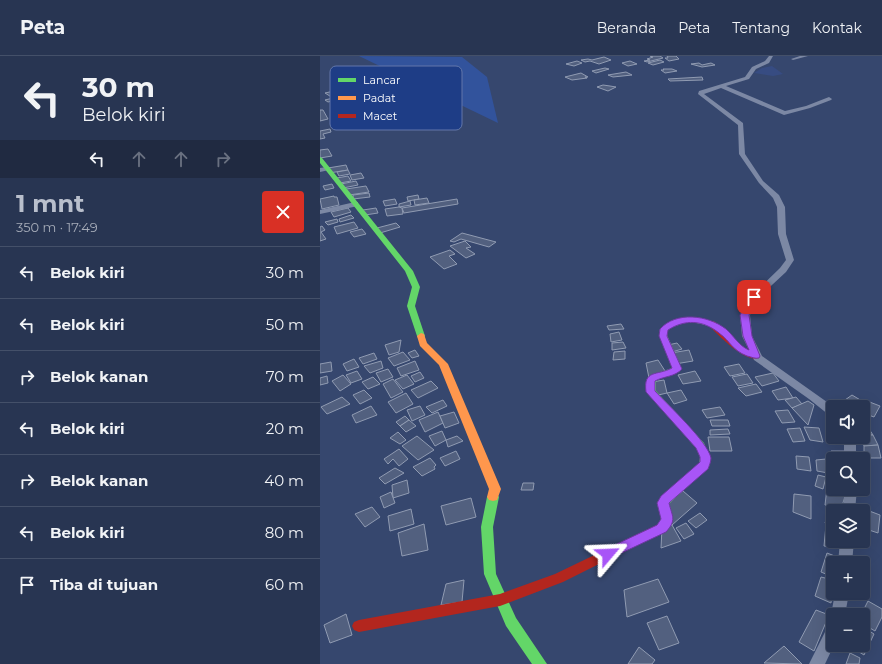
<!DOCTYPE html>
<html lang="id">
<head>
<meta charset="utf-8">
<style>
  :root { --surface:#283552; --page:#34405c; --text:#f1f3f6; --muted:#a5abb8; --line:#445069; --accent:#b9bfcc }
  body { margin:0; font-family:Montserrat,sans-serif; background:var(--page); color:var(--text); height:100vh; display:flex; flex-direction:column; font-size:15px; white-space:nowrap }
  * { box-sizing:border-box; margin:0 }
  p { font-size:13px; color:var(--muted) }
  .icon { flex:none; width:22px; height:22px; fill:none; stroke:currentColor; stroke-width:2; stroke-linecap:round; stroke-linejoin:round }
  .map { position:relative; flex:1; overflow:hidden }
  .side { display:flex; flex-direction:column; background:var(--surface); width:320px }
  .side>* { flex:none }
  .top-card { background:#283552; color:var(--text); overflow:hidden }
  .fabs { position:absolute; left:506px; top:344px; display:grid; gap:8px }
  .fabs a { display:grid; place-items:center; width:44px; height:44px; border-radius:4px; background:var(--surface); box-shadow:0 4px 16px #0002,0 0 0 1px var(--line); font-size:20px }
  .pin { position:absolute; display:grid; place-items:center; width:34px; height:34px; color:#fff; margin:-17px; border-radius:8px; box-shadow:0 2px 6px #0006 }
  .me { position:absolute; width:44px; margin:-22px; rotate:64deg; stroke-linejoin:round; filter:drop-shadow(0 0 3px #0008) }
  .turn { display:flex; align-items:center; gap:14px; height:84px; padding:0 16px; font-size:18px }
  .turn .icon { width:52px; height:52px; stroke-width:2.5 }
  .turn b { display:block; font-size:28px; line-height:34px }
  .lanes { display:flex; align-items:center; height:38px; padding:0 16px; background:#0003; justify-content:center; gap:20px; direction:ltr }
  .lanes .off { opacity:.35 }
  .round { display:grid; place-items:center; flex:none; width:42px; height:42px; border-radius:4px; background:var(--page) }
  .summary { display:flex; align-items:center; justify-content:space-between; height:68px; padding:0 16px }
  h1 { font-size:24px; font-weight:700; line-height:30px; color:var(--accent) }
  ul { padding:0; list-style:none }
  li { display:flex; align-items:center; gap:12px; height:52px; padding:0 16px; border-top:1px solid var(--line) }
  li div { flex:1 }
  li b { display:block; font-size:15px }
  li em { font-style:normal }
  header { display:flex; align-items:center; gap:24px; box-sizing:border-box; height:56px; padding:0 20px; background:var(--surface); border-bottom:1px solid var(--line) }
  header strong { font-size:19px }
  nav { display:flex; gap:22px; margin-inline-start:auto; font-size:14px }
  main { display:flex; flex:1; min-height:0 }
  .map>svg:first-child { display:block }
  .green { fill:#32539c }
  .water { fill:#374c82 }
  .building { fill:#52607f; stroke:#909bb2 }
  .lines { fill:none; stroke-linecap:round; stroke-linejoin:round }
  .street { fill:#7c88a4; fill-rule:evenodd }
  .fast { fill:#63d668; fill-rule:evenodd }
  .slow { fill:#ff974d; fill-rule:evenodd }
  .jam { fill:#b3261e; fill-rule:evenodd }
  .route { fill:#a855f7; stroke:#6d37a1 }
  .key { fill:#1e3d86; stroke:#6277aa; stroke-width:1 }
  .key-label { font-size:11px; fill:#fff }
</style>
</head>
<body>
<header>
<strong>Peta</strong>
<nav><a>Beranda</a><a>Peta</a><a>Tentang</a><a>Kontak</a></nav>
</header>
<main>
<section class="side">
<div class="top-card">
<div class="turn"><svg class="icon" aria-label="left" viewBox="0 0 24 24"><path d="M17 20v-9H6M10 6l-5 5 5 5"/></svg><div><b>30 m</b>Belok kiri</div></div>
<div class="lanes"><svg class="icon" aria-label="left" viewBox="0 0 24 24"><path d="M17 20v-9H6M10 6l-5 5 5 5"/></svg><svg class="icon off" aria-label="ahead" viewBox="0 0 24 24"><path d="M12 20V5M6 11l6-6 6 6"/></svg><svg class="icon off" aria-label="ahead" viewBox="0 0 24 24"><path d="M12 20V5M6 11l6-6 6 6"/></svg><svg class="icon off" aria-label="right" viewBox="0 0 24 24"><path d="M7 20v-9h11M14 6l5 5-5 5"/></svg></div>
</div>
<div class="summary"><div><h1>1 mnt</h1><p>350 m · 17:49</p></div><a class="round" style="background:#d93025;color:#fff"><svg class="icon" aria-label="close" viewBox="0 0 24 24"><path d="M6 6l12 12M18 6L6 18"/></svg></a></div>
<ul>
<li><svg class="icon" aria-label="left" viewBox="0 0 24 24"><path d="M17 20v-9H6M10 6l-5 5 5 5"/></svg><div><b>Belok kiri</b></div><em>30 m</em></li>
<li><svg class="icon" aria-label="left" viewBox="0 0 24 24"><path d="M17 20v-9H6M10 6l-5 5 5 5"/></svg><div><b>Belok kiri</b></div><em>50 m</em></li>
<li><svg class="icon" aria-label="right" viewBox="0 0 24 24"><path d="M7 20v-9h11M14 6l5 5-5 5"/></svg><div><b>Belok kanan</b></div><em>70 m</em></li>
<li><svg class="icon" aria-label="left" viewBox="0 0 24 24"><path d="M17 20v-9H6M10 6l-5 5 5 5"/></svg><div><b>Belok kiri</b></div><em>20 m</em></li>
<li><svg class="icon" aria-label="right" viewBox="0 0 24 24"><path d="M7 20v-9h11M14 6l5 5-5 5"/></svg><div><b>Belok kanan</b></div><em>40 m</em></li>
<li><svg class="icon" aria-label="left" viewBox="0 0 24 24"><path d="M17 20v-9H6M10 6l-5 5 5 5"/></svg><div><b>Belok kiri</b></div><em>80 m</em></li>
<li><svg class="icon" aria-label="arrive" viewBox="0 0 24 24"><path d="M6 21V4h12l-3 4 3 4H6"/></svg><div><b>Tiba di tujuan</b></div><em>60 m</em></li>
</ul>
</section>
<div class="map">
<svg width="562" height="608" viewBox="0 0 562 608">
  <rect width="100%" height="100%" fill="#36476e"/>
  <polygon class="green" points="39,0 142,1 167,21 178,67"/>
  <polygon class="water" points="452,10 463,18 453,20 434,17 442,12"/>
  <g class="building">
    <polygon points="330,0 340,0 343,2 327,6 324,5 330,4 327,3 333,1"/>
    <polygon points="347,0 356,0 359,3 349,5 345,2 348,2"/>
    <polygon points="284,1 291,4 279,8 270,5 265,6 261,4 268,3 272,4"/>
    <polygon points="340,4 344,6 333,9 328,7"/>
    <polygon points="257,5 262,7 254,10 246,8"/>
    <polygon points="310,5 317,8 308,10 302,7"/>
    <polygon points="379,7 382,9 391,7 395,9 382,11 371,8"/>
    <polygon points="285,12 289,13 276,17 272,15"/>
    <polygon points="343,13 352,13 357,15 345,17 341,14 344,14"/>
    <polygon points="306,16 312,19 293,21 288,19"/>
    <polygon points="261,17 268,21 265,21 267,22 252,24 245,21"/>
    <polygon points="382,21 383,24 350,25 348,23"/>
    <polygon points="283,29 290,30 296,31 288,35 277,31"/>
    <polygon points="14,35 25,42 8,46 5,44 13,42 5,37"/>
    <polygon points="0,54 3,54 8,63 0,65"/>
    <polygon points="10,73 11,76 3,78 5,82 0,83 0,75"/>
    <polygon points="8,93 12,100 0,102 0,94"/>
    <polygon points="26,109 28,114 9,117 8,112"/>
    <polygon points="28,114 30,118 19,120 17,116"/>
    <polygon points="41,117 44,122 32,124 30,119"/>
    <polygon points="28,120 31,125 20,127 17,122"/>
    <polygon points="36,125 38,129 23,132 21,128"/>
    <polygon points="12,128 14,132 5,134 3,130"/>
    <polygon points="46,130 49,136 29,139 26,133"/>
    <polygon points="49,137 50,141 33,143 33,139"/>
    <polygon points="98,139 99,143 88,145 87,141"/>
    <polygon points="14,140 14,141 17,141 19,149 2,153 0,143"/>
    <polygon points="107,142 109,147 95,149 94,144"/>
    <polygon points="75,143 77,148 65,150 63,145"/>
    <polygon points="137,143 138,148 84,157 82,152"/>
    <polygon points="90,145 91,149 79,151 79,148"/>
    <polygon points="79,151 82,152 83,158 67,160 65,153"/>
    <polygon points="28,152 31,156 14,161 11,156"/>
    <polygon points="56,152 58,157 45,159 43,154"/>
    <polygon points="31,159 34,162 20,166 19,163"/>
    <polygon points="17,163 18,166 8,169 5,166"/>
    <polygon points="34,166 38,172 17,178 14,171"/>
    <polygon points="76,167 80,171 60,177 57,172"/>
    <polygon points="2,170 5,174 1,176 6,183 0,185 0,171"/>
    <polygon points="42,173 46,178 34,181 30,176"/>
    <polygon points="142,177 176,186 169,191 141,183 134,186 130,185"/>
    <polygon points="145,185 151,191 146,192 155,198 146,202 130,190"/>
    <polygon points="130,194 135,198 129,200 137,208 124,213 110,201"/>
    <polygon points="301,268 304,273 289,274 287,270"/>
    <polygon points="299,276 302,284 291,286 290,278"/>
    <polygon points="81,284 79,296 69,299 65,289"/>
    <polygon points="303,286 306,292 292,294 292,287"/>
    <polygon points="357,287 362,293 352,296 348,289"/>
    <polygon points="95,294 99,300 92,302 88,297"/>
    <polygon points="369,294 373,305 355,308 351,297"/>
    <polygon points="305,295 305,303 293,304 294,296"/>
    <polygon points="83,296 90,304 74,310 68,302"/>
    <polygon points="54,297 57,303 43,308 39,302"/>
    <polygon points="34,303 39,311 27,315 23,308"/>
    <polygon points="338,304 347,318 329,322 326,307"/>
    <polygon points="61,305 63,312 50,317 44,310"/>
    <polygon points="95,305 99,314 81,320 77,312"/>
    <polygon points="11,306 12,315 0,317 0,308"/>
    <polygon points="419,308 425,317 410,320 404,311"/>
    <polygon points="68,313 73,321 61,326 56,317"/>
    <polygon points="37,315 42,323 31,327 26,319"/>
    <polygon points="375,315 381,325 363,328 358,319"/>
    <polygon points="100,316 104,322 95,326 91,320"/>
    <polygon points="453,317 459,325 442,330 435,321"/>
    <polygon points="427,318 433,327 418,330 412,321"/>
    <polygon points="23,319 31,328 20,335 12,325"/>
    <polygon points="87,319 94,328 83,333 75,324"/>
    <polygon points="7,320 8,327 0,329 0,322"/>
    <polygon points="53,321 60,328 48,333 42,326"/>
    <polygon points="73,323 83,336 71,342 63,328"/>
    <polygon points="344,324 347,337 334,340 332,326"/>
    <polygon points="111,325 118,332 98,342 91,334"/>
    <polygon points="436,328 442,336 426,340 418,332"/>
    <polygon points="466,331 473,342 458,344 452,335"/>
    <polygon points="44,334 52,342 40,348 33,339"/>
    <polygon points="361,334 367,344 354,348 347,337"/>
    <polygon points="86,337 93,348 76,357 68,346"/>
    <polygon points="532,339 542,345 536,350 525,344"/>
    <polygon points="22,341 30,348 7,358 1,351"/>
    <polygon points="476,341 482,348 472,352 465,344"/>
    <polygon points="123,344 127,350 112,357 106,351"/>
    <polygon points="488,345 494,349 488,369 472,352"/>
    <polygon points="547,345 560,350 554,361 543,357 543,353"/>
    <polygon points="51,350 57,359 36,367 32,359"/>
    <polygon points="100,350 105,359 92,365 87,354"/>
    <polygon points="400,351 405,359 387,362 382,354"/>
    <polygon points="468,354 475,366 462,367 455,355"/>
    <polygon points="118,356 123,367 105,376 99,364"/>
    <polygon points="134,356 139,367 125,372 120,360"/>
    <polygon points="85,360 89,364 80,370 76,366"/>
    <polygon points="89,364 96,370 86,376 80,370"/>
    <polygon points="390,364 408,364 410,370 392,370"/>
    <polygon points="543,364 553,379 543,379"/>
    <polygon points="513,370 513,381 523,381 525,388 511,388 506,371"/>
    <polygon points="484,371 499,372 503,386 490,384"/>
    <polygon points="480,372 485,385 473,386 467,373"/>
    <polygon points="408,373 410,378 390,379 390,374"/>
    <polygon points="122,375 126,384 115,390 109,380"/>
    <polygon points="78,376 86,384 80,388 70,382"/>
    <polygon points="543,379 553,379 558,389 544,390 540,381 543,381"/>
    <polygon points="97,380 114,394 98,404 82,390"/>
    <polygon points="137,380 143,385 128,391 126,384"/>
    <polygon points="388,381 409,381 412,395 390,395"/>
    <polygon points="558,389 561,402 544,402 544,390"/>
    <polygon points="79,393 88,403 79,410 73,403 68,408 64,403"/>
    <polygon points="136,395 140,403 125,410 120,402"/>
    <polygon points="511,395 526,395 529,403 514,403"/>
    <polygon points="476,400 489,401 491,415 477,413"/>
    <polygon points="110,402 116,409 114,411 115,413 102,420 93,411"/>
    <polygon points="506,403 508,417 497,415 496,404"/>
    <polygon points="75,412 84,417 65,428 59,422"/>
    <polygon points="498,419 506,421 503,433 495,430"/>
    <polygon points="87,424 89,437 73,442 72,429"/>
    <polygon points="203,427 214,427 213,434 201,434"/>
    <polygon points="507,432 527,434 521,453 505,449"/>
    <polygon points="363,435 377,447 352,469 344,447"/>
    <polygon points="71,436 75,447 64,452 60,441"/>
    <polygon points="474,438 491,440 491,463 473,456"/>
    <polygon points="151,442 156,461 126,469 121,450"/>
    <polygon points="52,451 60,461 45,471 35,458"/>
    <polygon points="91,453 94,468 70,475 68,460"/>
    <polygon points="544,453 560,459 558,477 543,472"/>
    <polygon points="510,454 513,455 513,470 505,467"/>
    <polygon points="380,457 387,464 376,472 368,465"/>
    <polygon points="366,467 374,478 364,483 356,472"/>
    <polygon points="104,468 108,494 82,500 78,477"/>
    <polygon points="352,469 361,485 341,492 342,472"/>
    <polygon points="506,469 513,471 513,485 519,485 520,492 504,490"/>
    <polygon points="507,497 520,502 519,507 513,507 513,521 501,516"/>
    <polygon points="501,521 513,524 511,547 495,540"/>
    <polygon points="338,523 349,546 307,561 304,534"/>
    <polygon points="144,524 142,546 121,549 126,528"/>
    <polygon points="548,545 562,553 562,561 555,575 543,568 543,559 541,559"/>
    <polygon points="496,554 509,559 494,595 479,586"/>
    <polygon points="26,558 32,579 10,587 4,569"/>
    <polygon points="347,560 359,587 339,594 327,567"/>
    <polygon points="543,571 554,578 544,599 528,589 543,589"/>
    <polygon points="464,590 482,608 444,607"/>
    <polygon points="319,591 335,604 332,608 308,608"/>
    <polygon points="530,597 540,602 539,608 526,608"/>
  </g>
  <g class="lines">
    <g class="street">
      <polygon points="449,0 453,0 449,7 436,13 429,23 406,30 465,55 486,50 509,41 512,43 511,44 490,52 464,59 401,32 384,38 423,67 425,98 443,125 459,139 465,151 466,178 474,204 466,216 438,242 430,259 432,280 442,300 514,351 513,360 509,359 489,343 434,304 422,280 420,259 430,241 460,212 466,204 458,178 457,151 453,142 439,127 419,98 418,69 378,38 379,35 425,21 432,11 445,5"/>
      <polygon points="480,0 488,0 473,4 471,3"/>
      <polygon points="7,111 9,112 9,114 0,116 0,112"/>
      <polygon points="35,146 38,146 38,150 0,158 0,154"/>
      <rect x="524" y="381" width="12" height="22"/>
      <polygon points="525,433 537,433 535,455 523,455"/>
      <polygon points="520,485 534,485 532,507 518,507"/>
      <polygon points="515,537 529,537 525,559 513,559 513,564 511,559"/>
      <polygon points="513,568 514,589 505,608 489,608 508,570"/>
    </g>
    <g class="fast">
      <polygon points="0,101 2,102 93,215 100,231 95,250 105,280 104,282 98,282 97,280 87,250 92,231 85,215 0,107"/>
      <path d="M367 261 380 262 395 266 396 268 392 271C376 266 362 263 348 274L347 279 362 313 360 315 337 324 336 326V335L384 387 390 401 389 410 349 448 353 463 347 474 343 476 339 474 337 471 341 463 337 447 339 444 379 408 380 401 376 392 328 338C319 320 339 317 352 312L339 279 340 273 351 265Z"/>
      <polygon points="173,437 177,438 179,441 173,471 176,518 196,562 227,608 212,608 186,570 164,518 161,471 167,441 169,438"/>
    </g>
    <polygon class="slow" points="101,277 104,278 107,287 128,308 181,433 177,444 173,445 169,444 167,441 169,433 119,309 100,290 97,280"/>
    <g class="jam">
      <path d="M392 265 395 266 424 292 439 298 440 300 439 302C423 306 400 280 389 270L388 268 389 266Z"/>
      <polygon points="343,466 347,468 349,471 347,474 243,526 180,550 39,576 34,574 32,570 34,566 39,564 180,538 235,518"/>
    </g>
  </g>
  <path class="route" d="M434 239 438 241 429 259 432 280 440 300 439 302C435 303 432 301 427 300 412 294 411 286 399 277 383 264 365 263 348 274L347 280 362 313C355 321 344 320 335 325V335C348 349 388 386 391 402 391 406 389 410 388 413L349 447C352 460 357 464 346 476L293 501 288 503 284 501 282 498 284 494 337 469 341 463 337 447 341 440 380 406V401L376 392 326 336C323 313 337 320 352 312L339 280 340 273C356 255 388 259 406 273 414 280 419 290 429 294L423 280 420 259 432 240Z"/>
  <rect x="10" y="10" width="132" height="64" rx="6" class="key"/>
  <rect x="18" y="22" width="18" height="4" fill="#63d668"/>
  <rect x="18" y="40" width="18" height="4" fill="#ff974d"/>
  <rect x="18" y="58" width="18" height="4" fill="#b3261e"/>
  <g class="key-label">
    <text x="43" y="28">Lancar</text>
    <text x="43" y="46">Padat</text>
    <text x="43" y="64">Macet</text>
  </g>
</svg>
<div class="fabs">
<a><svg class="icon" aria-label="sound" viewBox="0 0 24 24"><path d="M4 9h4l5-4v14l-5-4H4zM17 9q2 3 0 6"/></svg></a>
<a><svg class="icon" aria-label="search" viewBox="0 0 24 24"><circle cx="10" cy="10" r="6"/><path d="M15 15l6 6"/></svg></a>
<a><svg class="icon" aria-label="layers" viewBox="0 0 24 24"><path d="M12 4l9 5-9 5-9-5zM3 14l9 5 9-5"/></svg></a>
<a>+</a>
<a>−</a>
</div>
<div class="pin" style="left:434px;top:241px;background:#d93025"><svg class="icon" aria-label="arrive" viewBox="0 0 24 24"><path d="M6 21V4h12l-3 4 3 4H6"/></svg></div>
<svg class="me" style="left:288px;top:498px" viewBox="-20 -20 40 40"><path d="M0-17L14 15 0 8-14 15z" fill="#a855f7" stroke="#fff" stroke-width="4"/></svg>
</div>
</main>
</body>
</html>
